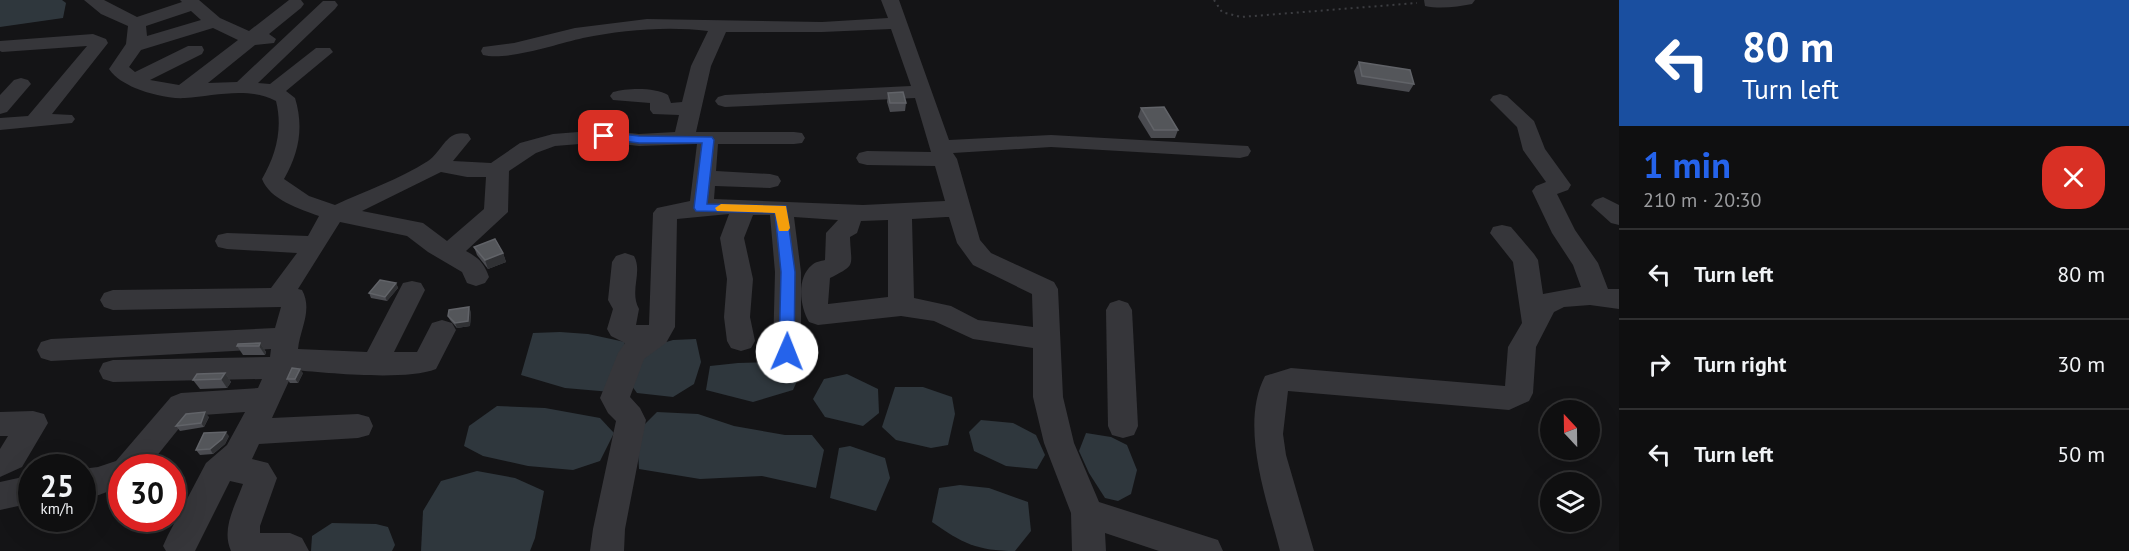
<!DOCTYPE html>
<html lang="en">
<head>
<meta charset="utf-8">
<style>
  :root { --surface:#0f0f10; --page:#1d1d1e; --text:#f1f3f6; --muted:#9b9c9f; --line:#2f2f30; --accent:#2563eb }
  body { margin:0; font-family:"PT Sans",sans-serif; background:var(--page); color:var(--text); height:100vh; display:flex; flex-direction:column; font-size:22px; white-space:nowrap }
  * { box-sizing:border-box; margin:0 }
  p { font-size:20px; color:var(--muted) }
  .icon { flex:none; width:33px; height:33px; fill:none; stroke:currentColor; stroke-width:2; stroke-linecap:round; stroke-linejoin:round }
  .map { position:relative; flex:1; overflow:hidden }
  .details { display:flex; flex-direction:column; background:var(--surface); width:510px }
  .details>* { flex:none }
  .guide { background:#1a4fa0; color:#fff; overflow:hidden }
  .needle { width:39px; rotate:338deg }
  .controls { position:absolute; left:1540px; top:400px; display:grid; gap:12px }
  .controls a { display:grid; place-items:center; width:60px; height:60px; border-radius:50%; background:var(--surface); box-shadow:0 6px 24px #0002,0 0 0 2px var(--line); font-size:30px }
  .speed { position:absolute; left:18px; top:454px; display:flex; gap:12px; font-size:30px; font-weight:700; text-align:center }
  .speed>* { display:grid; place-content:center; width:78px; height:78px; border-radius:50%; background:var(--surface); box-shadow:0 6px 24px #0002,0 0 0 2px var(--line); line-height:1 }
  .speed small { font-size:15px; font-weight:400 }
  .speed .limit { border:9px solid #d22; background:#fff; color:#111 }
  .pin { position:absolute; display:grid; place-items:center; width:51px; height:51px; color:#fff; margin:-26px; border-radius:12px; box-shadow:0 3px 9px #0006 }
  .me { position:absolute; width:66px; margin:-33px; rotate:1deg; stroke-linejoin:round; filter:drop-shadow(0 0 4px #0008) }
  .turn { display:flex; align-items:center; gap:21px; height:126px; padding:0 24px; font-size:27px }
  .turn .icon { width:78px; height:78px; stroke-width:2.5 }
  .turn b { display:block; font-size:42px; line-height:51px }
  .round { display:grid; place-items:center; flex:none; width:63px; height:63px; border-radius:24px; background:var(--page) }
  .head { display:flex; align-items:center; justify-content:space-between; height:102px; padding:0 24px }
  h1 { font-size:36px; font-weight:700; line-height:45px; color:var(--accent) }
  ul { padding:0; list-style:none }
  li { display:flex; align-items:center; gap:18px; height:90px; padding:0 24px; border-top:2px solid var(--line) }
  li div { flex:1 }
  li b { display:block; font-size:22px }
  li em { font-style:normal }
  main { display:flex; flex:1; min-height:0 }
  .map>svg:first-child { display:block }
  .water { fill:#2f373d }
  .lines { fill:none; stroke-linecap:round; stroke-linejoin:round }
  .path { stroke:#3c3d41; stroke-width:2; stroke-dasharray:2 4; stroke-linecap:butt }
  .minor { fill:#36363a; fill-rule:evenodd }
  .wall { fill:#4a4b50 }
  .shaded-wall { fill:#303134 }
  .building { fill:#54565a; stroke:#616368; stroke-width:1.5 }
  .route { fill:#2563eb; stroke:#184099; stroke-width:1.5 }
  .slow { fill:#f59e0b }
</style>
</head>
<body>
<main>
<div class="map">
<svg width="1619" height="551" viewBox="0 0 1619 551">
  <rect width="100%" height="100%" fill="#141416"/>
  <g class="water">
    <polygon points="0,0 62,0 66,3 63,18 0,27"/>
    <polygon points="560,332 588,334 625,342 611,392 565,388 521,375 533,333"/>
    <polygon points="696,339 701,362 694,384 673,397 637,393 629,382 639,350 673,340"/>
    <polygon points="773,362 801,372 793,390 753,402 706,390 710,366 738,363"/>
    <polygon points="847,374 878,389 879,413 863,426 825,417 813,399 824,379"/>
    <polygon points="895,387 923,387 952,397 955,414 948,445 931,448 896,440 882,427"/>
    <polygon points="497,406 545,408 600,418 614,433 600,461 573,470 528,466 483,456 464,446 469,426"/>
    <polygon points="657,412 698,414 734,426 785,435 812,435 824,450 816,488 762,476 700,479 639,469 637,432"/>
    <polygon points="981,420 1013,423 1036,435 1045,455 1037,469 1006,466 974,451 969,432"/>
    <polygon points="1086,433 1111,437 1127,445 1137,470 1131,494 1118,501 1105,498 1089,473 1079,451"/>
    <polygon points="850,446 885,458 890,478 876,511 830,498 839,448"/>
    <polygon points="477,471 515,478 544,491 535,538 530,551 421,551 423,511 441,481"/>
    <path d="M960 485 989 488 1028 502 1031 531 1015 551C977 551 962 543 932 522L939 488Z"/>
    <polygon points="332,523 376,524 388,527 395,545 392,551 311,551 312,536"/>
  </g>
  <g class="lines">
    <polyline class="path" points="1214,0 1222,12 1241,17 1417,3"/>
    <g class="minor">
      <path d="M84 0H104L137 17 182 2 180 0H199L220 18 249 31 289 0H301L304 4 301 8 269 34 276 39 274 43 255 45 208 83 237 82 323 1H335L338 5 335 9 258 83 270 84 316 48H330L333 52 286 91 295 98C304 127 299 153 284 179L309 196 335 205C365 191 400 179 428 161 443 151 446 129 468 134L471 139 453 161 491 163 520 143 553 134 604 130 639 134 675 132 679 115 653 114 650 110V103L613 100 610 96 613 92C627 88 655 87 668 95L671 103 682 102 691 66 708 31C667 26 623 30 583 38 557 44 507 61 483 55L481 51 483 47 514 43 575 28 647 19 822 22 888 18 881 0H899L949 140 1051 135 1248 146 1251 151 1248 156 1240 158 1051 147 953 153 957 159 980 240 991 253 1054 282 1058 289 1063 397 1074 443 1099 502 1218 540 1223 551H1159L1105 533 1106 551H1072L1071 513 1044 443 1033 397V348L973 339 934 321 901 316 818 325 809 322C800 307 796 278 812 265 815 262 821 261 825 260L826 233 838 220 794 217 801 272V352L797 360 787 363 777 360 773 352 775 272 770 215H753L744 238 753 279 750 317 755 341 751 348 741 351 731 348 727 341 724 317 727 279 720 238 729 214 677 219 675 327 666 343 644 359 630 397 640 408 646 420 625 529 624 551H590L593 529 616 421 608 413 600 398 618 353 625 343 611 336 607 329 613 309 608 300 612 262 616 256 625 253 634 256C643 272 629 291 639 309L636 325H649L653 213 657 208 690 201 697 144 639 146 604 142 555 146 536 153 509 171 508 212 466 251C479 258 484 263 489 277L485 283 476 286 467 283 462 272 428 252 407 236 340 222 298 289 302 290C313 310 300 329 298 349L367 352 403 283 412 281 421 283 425 290 394 352H417L432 323 442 320 452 323 456 330 436 369C405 381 329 373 294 370L272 418 358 414 369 417 373 426 369 435 358 438 259 444 252 459 268 463 277 478 260 526V533H290L302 538 309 551H231C221 529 235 506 243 484L230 481 195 551H166L163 546 168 535 206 463 227 445 245 412 189 416 147 468H122V486L99 495 82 497V469L98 467 116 461 171 397 181 393 258 388 262 379 113 382 103 379 99 371 103 363 113 360 270 357 271 349 51 361 41 358 37 350 41 342 51 339 275 328 281 307 113 310 104 307 100 300 104 293 113 290 271 288 297 253 227 249 218 247 215 241 218 235 227 233 308 236 319 216C300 209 270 200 262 179 276 155 283 129 276 101 248 86 214 96 185 98 169 99 150 94 135 88 126 84 115 78 109 69L126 44 128 26 101 14ZM191 11 201 20 147 36 146 26ZM213 28 238 40 179 85 150 80 202 54 204 50 202 46H188L135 72 129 67 141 50ZM891 29 911 86 725 95 718 97 715 101 718 105 725 107 915 98 931 152 867 151 859 153 856 158 859 163 867 165 935 166 945 201 863 205 714 199 715 186 770 188 778 186 781 181 778 176 770 174 716 171 718 144H794L802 143 805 138 802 133 794 132H696L711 66 726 32H822ZM441 172 467 177H486L484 209 447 241 423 223 362 211ZM946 217H949L957 243 973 265 1032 294 1033 327 978 320 951 306 914 298 912 219ZM888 220V297L828 304 830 278C857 264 851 267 850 237L857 233 861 221Z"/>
      <path d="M1424 0H1475L1472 4C1458 7 1439 9 1425 6Z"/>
      <polygon points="93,34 106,39 108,43 52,114 72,115 75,119 72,123 0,130 0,118 28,116 87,46 2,52 0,51 0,41"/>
      <polygon points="21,78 28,80 31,84 7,112 0,114 0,95 14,80"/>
      <path d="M1500 94 1507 96 1534 121 1545 149 1571 185 1568 190 1557 194 1575 230 1598 263 1608 289H1619V309L1590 305 1564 307 1554 312 1536 347 1533 393 1529 401 1509 410 1288 391 1283 434 1286 455 1314 551H1280C1267 500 1239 426 1265 376L1291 368 1505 386 1508 347 1522 323 1513 262 1490 233 1493 227 1502 225 1511 227 1534 254 1538 260 1543 294 1581 287 1573 265 1552 233 1532 191 1536 186 1546 182 1523 150 1517 127 1490 100 1493 96Z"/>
      <polygon points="1603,197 1619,205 1619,225 1611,223 1591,205 1595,200"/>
      <polygon points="1119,300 1128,303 1132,310 1138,426 1134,435 1123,438 1112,435 1108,426 1106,310 1110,303"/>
      <polygon points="33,411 44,414 48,423 22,467 0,477 0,449 8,436 0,436 0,412"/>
      <polygon points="32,475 32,503 0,510 0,482"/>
    </g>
  </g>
  <g class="wall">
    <polygon points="1359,62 1414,84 1409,92 1357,84 1354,71"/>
    <polygon points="888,93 906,103 905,111 890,112 887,102"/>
    <polygon points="1141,108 1178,130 1175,138 1151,138 1138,117"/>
    <polygon points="474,247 503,253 506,262 488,269 477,255"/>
    <polygon points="396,283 398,288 387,301 371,298 369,293"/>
    <polygon points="471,312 470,326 457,328 450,320 448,316"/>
    <polygon points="260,343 266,352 265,355 243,355 237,346"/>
    <polygon points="225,373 231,382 227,388 200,389 193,380"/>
    <polygon points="303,373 298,383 290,383 287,379"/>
    <polygon points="209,417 204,427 180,431 176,426"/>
    <polygon points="229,436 225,444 213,454 200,455 196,450"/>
  </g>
  <g class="shaded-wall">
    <polygon points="503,253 506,262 488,269 485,260"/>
    <polygon points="396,283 398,288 387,301 385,297"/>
    <polygon points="469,307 471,312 470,326 457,328 455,323"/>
    <polygon points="260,343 266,352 265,355 259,346"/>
    <polygon points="300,369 303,373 298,383 295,379"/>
    <polygon points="225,373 231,382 227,388 221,379"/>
    <polygon points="205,412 209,417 204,427 201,423"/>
    <polygon points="226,432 229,436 225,444 213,454 210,449"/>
  </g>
  <g class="building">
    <polygon points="1359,62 1410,70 1414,84 1362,76"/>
    <polygon points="903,92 906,103 890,103 888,93"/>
    <polygon points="1164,107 1178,130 1154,130 1141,108"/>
    <polygon points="495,239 503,253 485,260 474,247"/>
    <polygon points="380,280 396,283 385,297 369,293"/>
    <polygon points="469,307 468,321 455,323 448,316 449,310"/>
    <polygon points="260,343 259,346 237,346 238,344"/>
    <polygon points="292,368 300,369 295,379 287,379"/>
    <polygon points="225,373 221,379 193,380 197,374"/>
    <polygon points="205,412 201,423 176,426 186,414"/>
    <polygon points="226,432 222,439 210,449 196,450 204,433"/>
  </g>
  <polygon class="route" points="604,132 639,136 712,137 714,140 707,204 786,206 795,272 794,352 792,356 782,356 779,352 781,272 775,213 696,211 694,208 702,143 639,143 600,138 600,133"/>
  <polygon class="slow" points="721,204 786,206 790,228 788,231 779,231 775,213 717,211 715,208"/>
</svg>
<div class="controls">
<a><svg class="needle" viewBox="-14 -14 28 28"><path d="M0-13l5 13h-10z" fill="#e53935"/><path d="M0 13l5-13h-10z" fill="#9b9c9f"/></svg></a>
<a><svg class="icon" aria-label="layers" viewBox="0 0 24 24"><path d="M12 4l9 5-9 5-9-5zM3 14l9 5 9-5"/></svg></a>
</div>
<div class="speed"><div>25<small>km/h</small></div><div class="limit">30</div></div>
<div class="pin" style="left:604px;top:136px;background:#d93025"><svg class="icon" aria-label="arrive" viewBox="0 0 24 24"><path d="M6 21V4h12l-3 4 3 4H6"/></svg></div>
<svg class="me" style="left:787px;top:352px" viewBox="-20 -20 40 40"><circle r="19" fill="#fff"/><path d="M0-13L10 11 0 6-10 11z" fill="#2563eb"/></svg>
</div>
<section class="details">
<div class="guide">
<div class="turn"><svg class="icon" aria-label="left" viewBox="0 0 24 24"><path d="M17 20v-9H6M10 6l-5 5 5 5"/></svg><div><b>80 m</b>Turn left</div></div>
</div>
<div class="head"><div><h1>1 min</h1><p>210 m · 20:30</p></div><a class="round" style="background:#d93025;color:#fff"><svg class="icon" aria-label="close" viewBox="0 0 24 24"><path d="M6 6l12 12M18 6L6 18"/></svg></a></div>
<ul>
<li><svg class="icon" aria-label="left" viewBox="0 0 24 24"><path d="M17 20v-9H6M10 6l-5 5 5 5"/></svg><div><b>Turn left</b></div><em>80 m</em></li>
<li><svg class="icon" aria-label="right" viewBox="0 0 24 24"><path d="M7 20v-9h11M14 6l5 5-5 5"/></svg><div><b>Turn right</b></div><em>30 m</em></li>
<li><svg class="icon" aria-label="left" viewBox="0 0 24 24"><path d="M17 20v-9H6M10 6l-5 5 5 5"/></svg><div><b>Turn left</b></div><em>50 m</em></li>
</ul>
</section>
</main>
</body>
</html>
